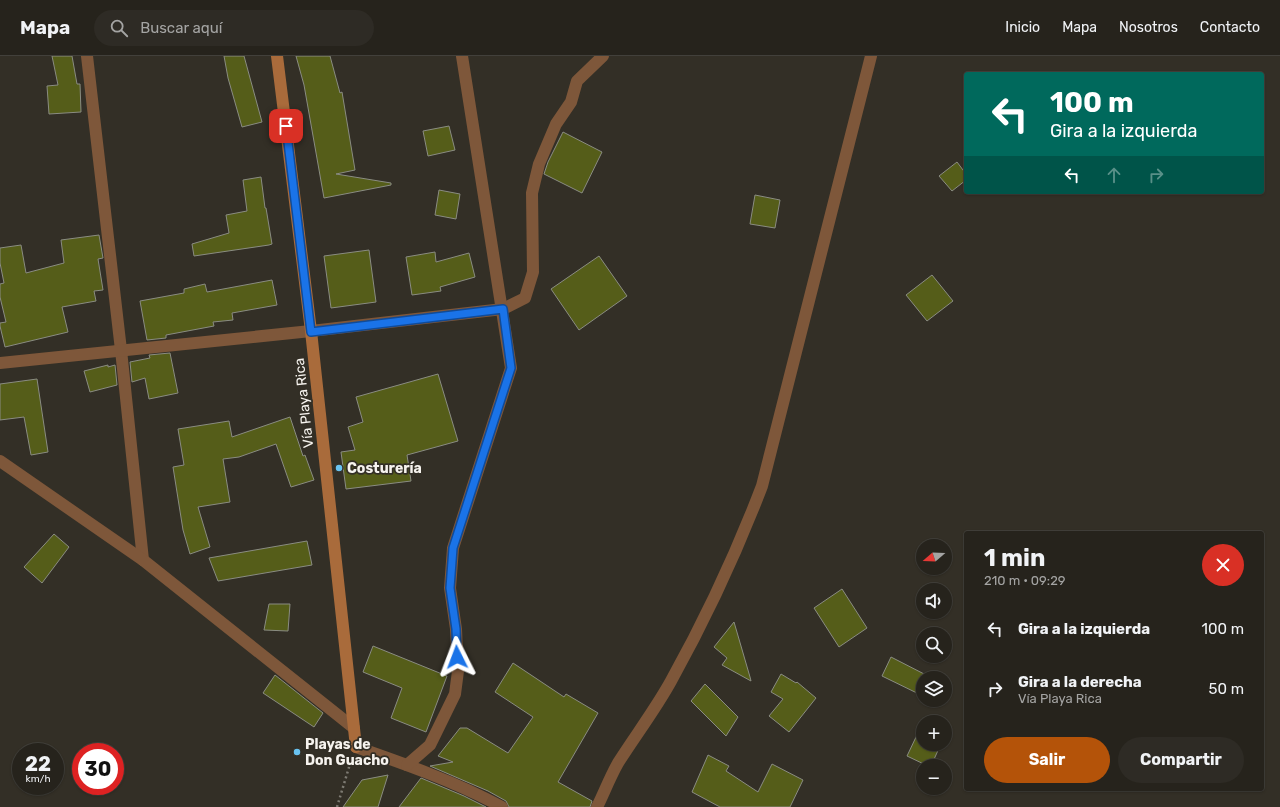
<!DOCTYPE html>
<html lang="es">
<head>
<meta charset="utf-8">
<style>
  :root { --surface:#26231c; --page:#2e2b25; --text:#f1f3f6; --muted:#a4a4a3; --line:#42403b; --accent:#b45309 }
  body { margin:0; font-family:Rubik,sans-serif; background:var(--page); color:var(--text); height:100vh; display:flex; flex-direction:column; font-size:15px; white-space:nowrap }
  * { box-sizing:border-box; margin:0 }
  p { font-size:13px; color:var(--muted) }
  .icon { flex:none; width:22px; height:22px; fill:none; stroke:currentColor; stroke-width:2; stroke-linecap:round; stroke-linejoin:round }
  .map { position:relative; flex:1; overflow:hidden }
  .side { position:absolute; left:964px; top:475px; width:300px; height:260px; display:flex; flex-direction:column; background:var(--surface); border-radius:4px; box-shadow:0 1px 3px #0004,0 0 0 1px var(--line) }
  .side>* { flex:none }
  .top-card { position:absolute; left:964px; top:16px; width:300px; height:122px; border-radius:4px; box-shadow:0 1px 3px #0004,0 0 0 1px var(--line); background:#00695c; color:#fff; overflow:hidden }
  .needle { width:26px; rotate:251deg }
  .controls { position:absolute; left:916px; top:483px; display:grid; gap:8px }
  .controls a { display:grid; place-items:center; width:36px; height:36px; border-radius:50%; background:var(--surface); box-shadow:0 1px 3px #0004,0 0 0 1px var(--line); font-size:20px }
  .speed { position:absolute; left:12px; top:687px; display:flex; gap:8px; font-size:20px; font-weight:700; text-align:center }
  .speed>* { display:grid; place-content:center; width:52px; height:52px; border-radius:50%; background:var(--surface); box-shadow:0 1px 3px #0004,0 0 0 1px var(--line); line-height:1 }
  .speed small { font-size:10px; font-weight:400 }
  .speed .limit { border:6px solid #d22; background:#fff; color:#111 }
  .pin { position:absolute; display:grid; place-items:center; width:34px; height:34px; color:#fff; margin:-17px; border-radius:8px; box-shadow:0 2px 6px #0006 }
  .me { position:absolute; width:44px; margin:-22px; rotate:357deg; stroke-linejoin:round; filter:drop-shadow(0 0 3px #0008) }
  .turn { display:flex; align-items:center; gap:14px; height:84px; padding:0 20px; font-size:18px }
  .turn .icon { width:52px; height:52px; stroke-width:2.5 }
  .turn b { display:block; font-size:28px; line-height:34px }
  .lanes { display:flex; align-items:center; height:38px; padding:0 20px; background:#0003; justify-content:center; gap:20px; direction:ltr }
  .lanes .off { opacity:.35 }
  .round { display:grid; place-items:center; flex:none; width:42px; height:42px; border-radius:21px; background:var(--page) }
  .headline { display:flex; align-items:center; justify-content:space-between; height:68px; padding:0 20px }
  h1 { font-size:24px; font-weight:700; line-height:30px }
  .primary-button { display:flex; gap:8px; margin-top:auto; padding:8px 20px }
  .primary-button a { flex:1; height:46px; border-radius:24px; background:var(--accent); color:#fff; font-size:16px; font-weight:700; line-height:46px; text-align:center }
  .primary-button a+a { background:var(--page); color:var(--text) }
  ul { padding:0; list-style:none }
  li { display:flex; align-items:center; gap:12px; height:60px; padding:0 20px }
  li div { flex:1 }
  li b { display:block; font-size:15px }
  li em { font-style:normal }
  header { display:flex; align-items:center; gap:24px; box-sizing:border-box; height:56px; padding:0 20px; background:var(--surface); border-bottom:1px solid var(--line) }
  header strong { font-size:19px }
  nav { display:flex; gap:22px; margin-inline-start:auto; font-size:14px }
  .search { width:280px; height:36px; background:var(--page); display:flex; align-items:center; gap:10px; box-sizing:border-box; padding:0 14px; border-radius:22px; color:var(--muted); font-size:15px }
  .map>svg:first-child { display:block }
  .building { fill:#555d19; stroke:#8a8c82 }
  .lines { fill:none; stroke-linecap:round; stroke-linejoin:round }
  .path { stroke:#7e7b73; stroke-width:2.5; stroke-dasharray:2 3; stroke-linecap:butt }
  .lane { stroke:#7e573a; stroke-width:12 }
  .street { stroke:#7e573a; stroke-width:12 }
  .secondary { stroke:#a96b3b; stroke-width:12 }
  .route-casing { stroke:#114b97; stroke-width:10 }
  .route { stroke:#1a73e8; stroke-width:7 }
  .poi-dot { fill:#69c3f1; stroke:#332f26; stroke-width:1.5 }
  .labels { text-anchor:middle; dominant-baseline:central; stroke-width:3.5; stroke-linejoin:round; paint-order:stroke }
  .street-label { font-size:14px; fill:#f6f3ee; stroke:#332f26 }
  .poi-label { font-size:14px; font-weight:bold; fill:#f6f3ee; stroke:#332f26; text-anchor:start }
</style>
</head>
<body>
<header>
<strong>Mapa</strong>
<div class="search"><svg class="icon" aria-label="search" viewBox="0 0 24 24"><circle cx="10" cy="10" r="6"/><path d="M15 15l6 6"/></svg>Buscar aquí</div>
<nav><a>Inicio</a><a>Mapa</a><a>Nosotros</a><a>Contacto</a></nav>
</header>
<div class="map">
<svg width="1280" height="751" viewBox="0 0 1280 751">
  <rect width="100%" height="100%" fill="#332f26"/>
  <g class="building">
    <polygon points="52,0 72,0 77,28 80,28 81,56 49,58 47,30 58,29"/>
    <polygon points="224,0 244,0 262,66 242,71 228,22"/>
    <polygon points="296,0 330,0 340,37 342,36 355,114 336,118 391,127 391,129 324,142 304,29"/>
    <polygon points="449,70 455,94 428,100 423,75"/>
    <polygon points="563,76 602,96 582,137 544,118 548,106"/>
    <polygon points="957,106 966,118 966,124 952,135 939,120"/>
    <polygon points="261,121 265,152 266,152 272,188 269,189 194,200 192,188 229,177 226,159 247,155 243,124"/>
    <polygon points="439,134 460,138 456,163 435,159"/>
    <polygon points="755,139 780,144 775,172 750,168"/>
    <polygon points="99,179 103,202 98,203 103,234 94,235 96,245 62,251 68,276 5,291 0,270 0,267 6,266 0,241 0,228 4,227 0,207 0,192 21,189 26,217 64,207 61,184"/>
    <polygon points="369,194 376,246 331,252 324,200"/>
    <polygon points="435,196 436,206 469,197 475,221 440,231 441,235 412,239 406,201"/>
    <polygon points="599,200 627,240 579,274 551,233"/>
    <polygon points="932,219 953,245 927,265 906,239"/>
    <polygon points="272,224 277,249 232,257 233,264 213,266 214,270 166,279 166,282 147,284 140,245 184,237 184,233 205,228 207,236"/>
    <polygon points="170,297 178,337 149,343 145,322 132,326 130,306 150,302 149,299"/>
    <polygon points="108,309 108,311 115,309 117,329 90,336 84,315"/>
    <polygon points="438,318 458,385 407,399 411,425 346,433 341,396 355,394 348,371 363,366 356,341"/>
    <polygon points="37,323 48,396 31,399 24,361 0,364 0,328"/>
    <polygon points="290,361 303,400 305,399 314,424 291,431 276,388 239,401 223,403 230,446 198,451 210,491 190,498 183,474 173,411 184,409 178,373 229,365 232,381"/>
    <polygon points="54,478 69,491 42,527 24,511"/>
    <polygon points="307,485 312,509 218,525 209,502"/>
    <polygon points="842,533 867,572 839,591 814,552"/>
    <polygon points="269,548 290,548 288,575 264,574"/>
    <polygon points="734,566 750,621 751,625 722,609 727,602 714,591"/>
    <polygon points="373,590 447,620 426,676 391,662 402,632 363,616"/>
    <polygon points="891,601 930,621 929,622 923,622 923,635 921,639 882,620"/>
    <polygon points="513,607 564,641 566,638 598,657 558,726 592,745 590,751 509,751 506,745 488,735 430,710 453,706 438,700 460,672 467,672 508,697 533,661 495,636"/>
    <polygon points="781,618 796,627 797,626 816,642 789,676 769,660 783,643 771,636"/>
    <polygon points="275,619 323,657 314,671 263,637"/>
    <polygon points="705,628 738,661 726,680 691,645"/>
    <polygon points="917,679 923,682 923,688 936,688 940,690 931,710 928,710 907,700"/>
    <polygon points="708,699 729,710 726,715 758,736 772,708 803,724 790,751 720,751 692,736"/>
    <polygon points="388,719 378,751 343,751 362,724"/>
    <polygon points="421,722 464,740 486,751 399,751"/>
  </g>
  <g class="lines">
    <polyline class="path" points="337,751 350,708"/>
    <path class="lane" d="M597 751C604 737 610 721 618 707 635 680 655 654 671 625 706 562 736 498 762 430L871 0"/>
    <g class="street">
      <polyline points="87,0 121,294 143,504"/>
      <polyline points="0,307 311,275 503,253 525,242 533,216 532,137 539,108 556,68 571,46 577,25 603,0"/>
      <polyline points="0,405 143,504 354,672"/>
      <path d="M356 691C405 708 456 726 502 751"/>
      <polyline points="407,709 430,689 455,638 458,615 456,573 450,532 453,492 511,312 462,0"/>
    </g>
    <polyline class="secondary" points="277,0 311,275 356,691"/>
  </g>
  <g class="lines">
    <g class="route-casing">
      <polyline id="route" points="286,70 311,276 503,253 511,312 453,492 450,532 456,573 457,601"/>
    </g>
    <use href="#route" class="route"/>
  </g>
  <g class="poi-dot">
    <circle cx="339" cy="412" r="4"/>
    <circle cx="297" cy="696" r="4"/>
  </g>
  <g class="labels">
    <g class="street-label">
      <text transform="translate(304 347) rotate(-96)">Vía Playa Rica</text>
    </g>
    <g class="poi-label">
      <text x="347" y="412">Costurería</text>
      <text x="305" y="688">Playas de<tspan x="305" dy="16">Don Guacho</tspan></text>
    </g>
  </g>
</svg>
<div class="controls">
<a><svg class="needle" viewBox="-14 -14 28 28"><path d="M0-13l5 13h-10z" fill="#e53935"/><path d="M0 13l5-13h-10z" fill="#a4a4a3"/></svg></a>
<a><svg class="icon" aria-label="sound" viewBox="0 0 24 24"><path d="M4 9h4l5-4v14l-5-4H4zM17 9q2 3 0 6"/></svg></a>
<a><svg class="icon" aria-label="search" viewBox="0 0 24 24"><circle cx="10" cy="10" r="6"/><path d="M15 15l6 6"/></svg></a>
<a><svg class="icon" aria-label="layers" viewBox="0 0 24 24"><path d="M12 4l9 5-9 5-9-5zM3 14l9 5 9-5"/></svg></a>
<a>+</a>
<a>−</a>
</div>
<div class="speed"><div>22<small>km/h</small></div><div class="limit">30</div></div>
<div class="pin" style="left:286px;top:70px;background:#d93025"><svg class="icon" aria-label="arrive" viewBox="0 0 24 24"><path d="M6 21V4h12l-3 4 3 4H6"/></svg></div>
<svg class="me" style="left:457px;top:601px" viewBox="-20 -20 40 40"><path d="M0-17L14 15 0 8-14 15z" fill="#1a73e8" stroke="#fff" stroke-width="4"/></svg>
<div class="top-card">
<div class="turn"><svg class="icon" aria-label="left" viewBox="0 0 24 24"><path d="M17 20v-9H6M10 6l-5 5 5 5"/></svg><div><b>100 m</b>Gira a la izquierda</div></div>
<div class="lanes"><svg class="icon" aria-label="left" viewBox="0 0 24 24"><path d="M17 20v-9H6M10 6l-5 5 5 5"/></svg><svg class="icon off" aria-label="ahead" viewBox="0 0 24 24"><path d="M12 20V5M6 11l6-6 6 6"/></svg><svg class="icon off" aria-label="right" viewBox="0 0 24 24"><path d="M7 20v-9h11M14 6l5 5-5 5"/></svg></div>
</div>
<section class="side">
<div class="headline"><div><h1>1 min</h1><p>210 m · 09:29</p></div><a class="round" style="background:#d93025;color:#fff"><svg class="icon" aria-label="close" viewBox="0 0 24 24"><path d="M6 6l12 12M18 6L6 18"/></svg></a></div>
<ul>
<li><svg class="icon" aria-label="left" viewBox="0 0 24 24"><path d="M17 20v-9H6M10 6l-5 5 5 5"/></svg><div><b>Gira a la izquierda</b></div><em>100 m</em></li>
<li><svg class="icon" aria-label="right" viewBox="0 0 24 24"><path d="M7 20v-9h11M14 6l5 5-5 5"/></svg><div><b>Gira a la derecha</b><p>Vía Playa Rica</p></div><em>50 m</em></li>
</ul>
<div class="primary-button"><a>Salir</a><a>Compartir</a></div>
</section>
</div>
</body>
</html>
